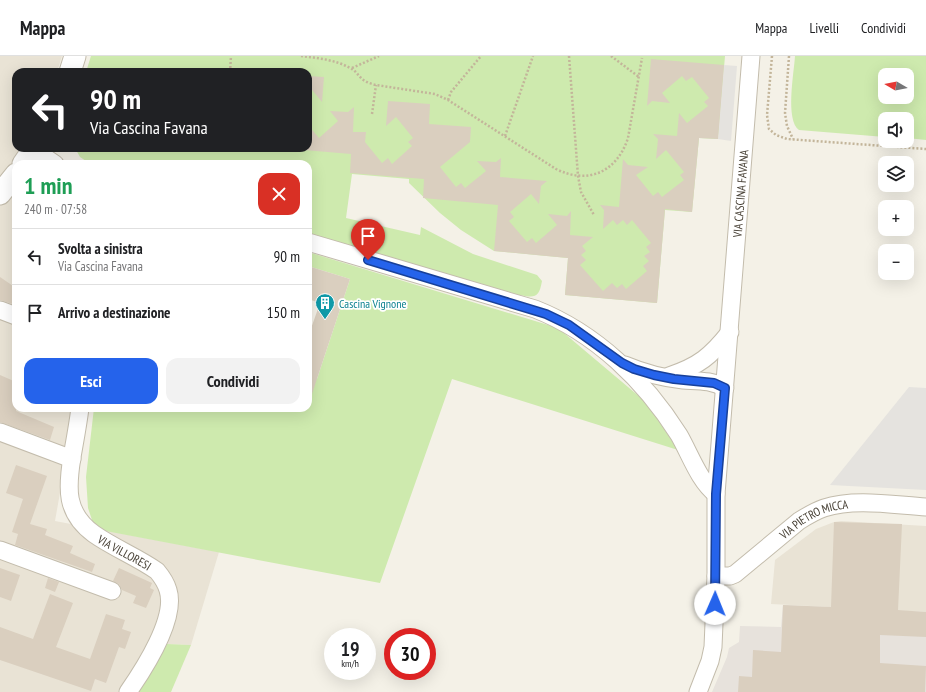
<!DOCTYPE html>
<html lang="it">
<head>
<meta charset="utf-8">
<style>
  :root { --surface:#fff; --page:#f2f2f2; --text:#202124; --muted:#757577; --line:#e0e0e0; --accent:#2563eb }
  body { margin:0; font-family:"PT Sans Narrow",sans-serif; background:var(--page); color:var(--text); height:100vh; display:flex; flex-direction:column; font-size:15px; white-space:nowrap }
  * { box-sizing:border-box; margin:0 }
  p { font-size:13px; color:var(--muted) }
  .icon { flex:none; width:22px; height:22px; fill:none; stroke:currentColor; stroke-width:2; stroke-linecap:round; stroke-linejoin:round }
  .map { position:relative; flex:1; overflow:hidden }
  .panel { position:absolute; left:12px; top:104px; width:300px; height:252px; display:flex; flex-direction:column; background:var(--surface); border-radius:12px; box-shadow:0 4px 16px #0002 }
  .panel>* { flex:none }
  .hud { position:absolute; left:12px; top:12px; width:300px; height:84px; border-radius:12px; box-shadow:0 4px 16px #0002; background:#202124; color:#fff; overflow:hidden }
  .needle { width:26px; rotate:280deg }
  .controls { position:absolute; left:878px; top:12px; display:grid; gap:8px }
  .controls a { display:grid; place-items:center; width:36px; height:36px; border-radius:8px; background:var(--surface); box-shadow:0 4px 16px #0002; font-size:20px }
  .speed { position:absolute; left:324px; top:572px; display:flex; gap:8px; font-size:20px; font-weight:700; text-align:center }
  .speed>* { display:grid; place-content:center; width:52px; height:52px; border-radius:50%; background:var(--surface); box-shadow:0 4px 16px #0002; line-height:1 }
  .speed small { font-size:10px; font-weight:400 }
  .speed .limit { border:6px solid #d22; background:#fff; color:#111 }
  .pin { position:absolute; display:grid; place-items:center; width:34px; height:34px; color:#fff; margin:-41px -17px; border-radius:50% 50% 50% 0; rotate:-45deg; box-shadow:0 0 4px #0007 }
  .pin .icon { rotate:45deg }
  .me { position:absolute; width:44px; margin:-22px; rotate:1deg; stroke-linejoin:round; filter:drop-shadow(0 0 3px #0008) }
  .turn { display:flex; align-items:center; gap:14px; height:84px; padding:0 12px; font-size:18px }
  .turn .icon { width:52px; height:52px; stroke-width:2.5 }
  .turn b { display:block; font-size:28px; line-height:34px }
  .round { display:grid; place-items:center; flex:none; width:42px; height:42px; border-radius:12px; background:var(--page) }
  .overview { display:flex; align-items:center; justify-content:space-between; height:68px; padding:0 12px }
  h1 { font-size:24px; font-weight:600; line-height:30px; color:#1e9e55 }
  .primary-button { display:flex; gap:8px; margin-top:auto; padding:8px 12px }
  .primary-button a { flex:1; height:46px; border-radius:12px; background:var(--accent); color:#fff; font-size:16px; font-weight:600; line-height:46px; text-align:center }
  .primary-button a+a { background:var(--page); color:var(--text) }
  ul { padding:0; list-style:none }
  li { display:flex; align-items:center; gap:12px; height:56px; padding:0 12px; border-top:1px solid var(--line) }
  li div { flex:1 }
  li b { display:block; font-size:15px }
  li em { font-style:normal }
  header { display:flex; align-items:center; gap:24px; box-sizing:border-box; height:56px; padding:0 20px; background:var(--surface); border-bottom:1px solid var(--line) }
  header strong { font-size:19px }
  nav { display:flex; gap:22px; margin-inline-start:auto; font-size:14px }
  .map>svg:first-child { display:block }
  .residential { fill:#e9e3d5 }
  .industrial { fill:#e7e2dc }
  .green { fill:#ceeaae; fill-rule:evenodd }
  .parking { fill:#e5e3df }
  .building { fill:#dacfbf }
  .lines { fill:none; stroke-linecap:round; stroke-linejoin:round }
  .minor-casing { stroke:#c3bcac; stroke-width:19 }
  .tertiary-casing { stroke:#c3bcac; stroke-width:23 }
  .path { stroke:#c3b59a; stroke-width:2.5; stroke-dasharray:2 2; stroke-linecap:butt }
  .minor { stroke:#fff; stroke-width:17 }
  .tertiary { stroke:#fff; stroke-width:21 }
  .route-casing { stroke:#184099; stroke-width:10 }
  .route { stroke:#2563eb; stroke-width:7 }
  .labels { text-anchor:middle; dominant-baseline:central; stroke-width:3.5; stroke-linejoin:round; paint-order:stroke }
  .street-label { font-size:12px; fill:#484136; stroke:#fff }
  .culture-label { font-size:12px; fill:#0d838f; stroke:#fff; text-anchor:start }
</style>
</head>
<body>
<header>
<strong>Mappa</strong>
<nav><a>Mappa</a><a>Livelli</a><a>Condividi</a></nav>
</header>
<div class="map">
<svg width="926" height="636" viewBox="0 0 926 636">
  <rect width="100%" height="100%" fill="#f4f1e7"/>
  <g class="residential">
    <polygon points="0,0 62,0 57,16 16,16 16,92 36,92 16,108 16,352 75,352 55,465 219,496 191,589 167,588 137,636 0,636"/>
    <polygon points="841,465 926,470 926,556 771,548 775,504 816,473 834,466"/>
  </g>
  <polygon class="industrial" points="783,549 926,556 926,636 712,636 727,601 729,592 739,586 740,570 781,571"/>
  <g class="green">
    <path d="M91 0H725L718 83 699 82 692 156 665 154 657 247 565 239 568 202 494 195 461 174 440 157 409 127V123L352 118 346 162 420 179 421 171 473 198 537 219 542 225C539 242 535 242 519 239L308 177V108L89 107 80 101 75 92H308V16H86Z"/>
    <path d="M795 0H926V84L907 82V63H885V81L799 74C785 64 794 17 795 0ZM885 19H907V41H885Z"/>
    <polygon points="308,196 558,272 647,347 678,394 452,323 380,527 95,473 88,452 86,421 94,352 308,352 308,321 317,323 350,223 308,210"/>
    <polygon points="167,588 191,589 171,636 137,636"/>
  </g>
  <g class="parking">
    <polygon points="724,9 737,10 731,85 718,83"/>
    <polygon points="909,331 926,332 926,434 830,429"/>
  </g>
  <g class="building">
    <polygon points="651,3 724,9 718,83 699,82 692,156 665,153 657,247 565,239 568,202 494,195 498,149 423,142 424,123 350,117 351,98 304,94 308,92 308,69 319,82 338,65 330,55 348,56 354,51 353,76 366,76 365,86 378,102 382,107 388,102 392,108 412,90 408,86 413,82 396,61 386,70 388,45 430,48 429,68 471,71 470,86 440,111 456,131 461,127 465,132 486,115 477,105 496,106 501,102 500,121 547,125 541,130 539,148 531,138 510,156 514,161 509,165 527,186 532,182 536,187 557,169 548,158 567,160 571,155 570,179 593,181 582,190 586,195 581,199 586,204 580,209 603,235 612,227 617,232 622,228 626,233 647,215 643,210 649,205 644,200 650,196 646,191 651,187 632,164 627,169 623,164 617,169 613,164 603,173 604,154 600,149 619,151 623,103 628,109 648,111 636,119 653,140 658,136 662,141 684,124 680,119 684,116 666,94 656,103 658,83 653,78 677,80 679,57 687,67 708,50 704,46 709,42 692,21 686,25 682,20 662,37 670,47 652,45 647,50"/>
    <polygon points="308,20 324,21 322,46 308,29"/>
    <polygon points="308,210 350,223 311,341 308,341 308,281 320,247 308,243"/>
    <polygon points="0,221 16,232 16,249 0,244"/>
    <polygon points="0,319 16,326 16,355 54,371 50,384 0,366"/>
    <polygon points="16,409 47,420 30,468 47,473 45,479 73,490 70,497 95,508 92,516 15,489 18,478 12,476 23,443 6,437"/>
    <polygon points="834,466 902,468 898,554 926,556 926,581 880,579 880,607 926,610 925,636 738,636 739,620 752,621 753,594 781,596 783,549 831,551"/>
    <polygon points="0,512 20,519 11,545 0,541"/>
    <polygon points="119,512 152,527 150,532 154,534 146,552 133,547 136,540 122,534 119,528 113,525"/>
    <polygon points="48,522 59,526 55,536 45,532"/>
    <polygon points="50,538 73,547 56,591 90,603 106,558 125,564 122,573 131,576 125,593 119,591 106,627 95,623 91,635 0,604 0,571 33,583"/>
  </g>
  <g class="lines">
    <g class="minor-casing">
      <g id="minor">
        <polyline points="33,93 55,108"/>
        <path d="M308 186 535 253C596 277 645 325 679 379 690 398 699 425 716 438"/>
        <polyline points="0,254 16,260"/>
        <path d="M625 309C644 317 663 322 683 324 698 325 712 324 725 332"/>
        <path d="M669 320C699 310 711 300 730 276"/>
        <path id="s1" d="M80 352C78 368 75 384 72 401 67 432 65 457 94 478 114 492 137 501 157 515 162 521 166 527 168 534 177 562 144 613 128 636"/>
        <polyline points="0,376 72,403"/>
        <polyline points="0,494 112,535"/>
        <path id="s2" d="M716 520H730L735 518 799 465C807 460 815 455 824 452 854 442 894 449 926 451"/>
        <path id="s3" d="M698 636 710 605 713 591 716 520V438L751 0"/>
      </g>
    </g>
    <g class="tertiary-casing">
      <g id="tertiary">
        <polyline points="70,16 75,0"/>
        <polyline points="23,108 34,92"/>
        <polyline points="0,138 16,118"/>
      </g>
    </g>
    <g class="path">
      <path d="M301 0C318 2 336 4 350 12 355 14 358 19 362 23 366 26 371 28 376 29L435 38 448 44 556 113C588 129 617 116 628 82L642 2"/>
      <polyline points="569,0 578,120 581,136 594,159"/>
      <polyline points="611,0 639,21"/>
      <polyline points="772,0 767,59 769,73 776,79 787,83 926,93"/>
      <polyline points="789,0 785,57 787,70 793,83"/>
      <polyline points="352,12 379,0"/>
      <polyline points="230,16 231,0"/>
      <polyline points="448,44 451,36 481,0"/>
      <polyline points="372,58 376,29"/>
      <polyline points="505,80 533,0"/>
    </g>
    <use href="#minor" class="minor"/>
    <use href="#tertiary" class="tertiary"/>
  </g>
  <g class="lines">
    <g class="route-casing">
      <polyline id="route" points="368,204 546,258 569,269 622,307 634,313 654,319 674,323 714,327 725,332 716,438 715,548"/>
    </g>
    <use href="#route" class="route"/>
  </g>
  <defs>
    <g id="building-pin" transform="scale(1)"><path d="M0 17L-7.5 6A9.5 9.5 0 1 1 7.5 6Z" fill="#0f9aa8" stroke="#fff"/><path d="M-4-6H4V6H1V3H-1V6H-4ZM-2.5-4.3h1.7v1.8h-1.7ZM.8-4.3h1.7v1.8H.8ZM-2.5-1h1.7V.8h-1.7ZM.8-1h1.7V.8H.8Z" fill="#fff"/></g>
  </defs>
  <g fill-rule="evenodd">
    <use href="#building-pin" x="325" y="247"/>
  </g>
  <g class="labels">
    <g class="street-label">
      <text stroke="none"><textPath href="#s3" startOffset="502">VIA CASCINA FAVANA</textPath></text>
      <text stroke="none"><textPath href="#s2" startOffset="117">VIA PIETRO MICCA</textPath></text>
      <text stroke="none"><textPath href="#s1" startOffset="171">VIA VILLORESI</textPath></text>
    </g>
    <g class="culture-label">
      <text x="339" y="247">Cascina Vignone</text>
    </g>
  </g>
</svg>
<div class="controls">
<a><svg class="needle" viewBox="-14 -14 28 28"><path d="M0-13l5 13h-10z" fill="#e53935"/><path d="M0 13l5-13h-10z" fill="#757577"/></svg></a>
<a><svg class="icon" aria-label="sound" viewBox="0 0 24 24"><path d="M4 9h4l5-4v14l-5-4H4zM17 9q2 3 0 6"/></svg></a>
<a><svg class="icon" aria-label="layers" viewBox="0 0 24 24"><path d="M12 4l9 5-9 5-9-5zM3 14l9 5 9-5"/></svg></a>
<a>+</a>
<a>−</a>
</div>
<div class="speed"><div>19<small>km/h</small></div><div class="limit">30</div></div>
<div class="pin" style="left:368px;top:204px;background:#d93025"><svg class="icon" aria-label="arrive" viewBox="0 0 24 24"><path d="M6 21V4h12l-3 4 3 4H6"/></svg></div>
<svg class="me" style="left:715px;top:548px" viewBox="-20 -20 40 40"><circle r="19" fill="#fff"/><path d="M0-13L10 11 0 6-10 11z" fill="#2563eb"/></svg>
<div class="hud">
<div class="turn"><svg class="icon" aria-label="left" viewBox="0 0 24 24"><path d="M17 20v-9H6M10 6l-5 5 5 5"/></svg><div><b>90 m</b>Via Cascina Favana</div></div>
</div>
<section class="panel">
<div class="overview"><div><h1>1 min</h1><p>240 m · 07:58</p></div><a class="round" style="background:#d93025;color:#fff"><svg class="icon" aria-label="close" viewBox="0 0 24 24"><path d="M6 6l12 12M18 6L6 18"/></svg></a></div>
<ul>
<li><svg class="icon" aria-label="left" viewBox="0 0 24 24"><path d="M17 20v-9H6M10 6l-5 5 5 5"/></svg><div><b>Svolta a sinistra</b><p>Via Cascina Favana</p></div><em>90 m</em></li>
<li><svg class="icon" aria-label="arrive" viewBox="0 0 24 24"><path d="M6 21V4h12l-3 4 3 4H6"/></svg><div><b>Arrivo a destinazione</b></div><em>150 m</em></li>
</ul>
<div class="primary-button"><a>Esci</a><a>Condividi</a></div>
</section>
</div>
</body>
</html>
